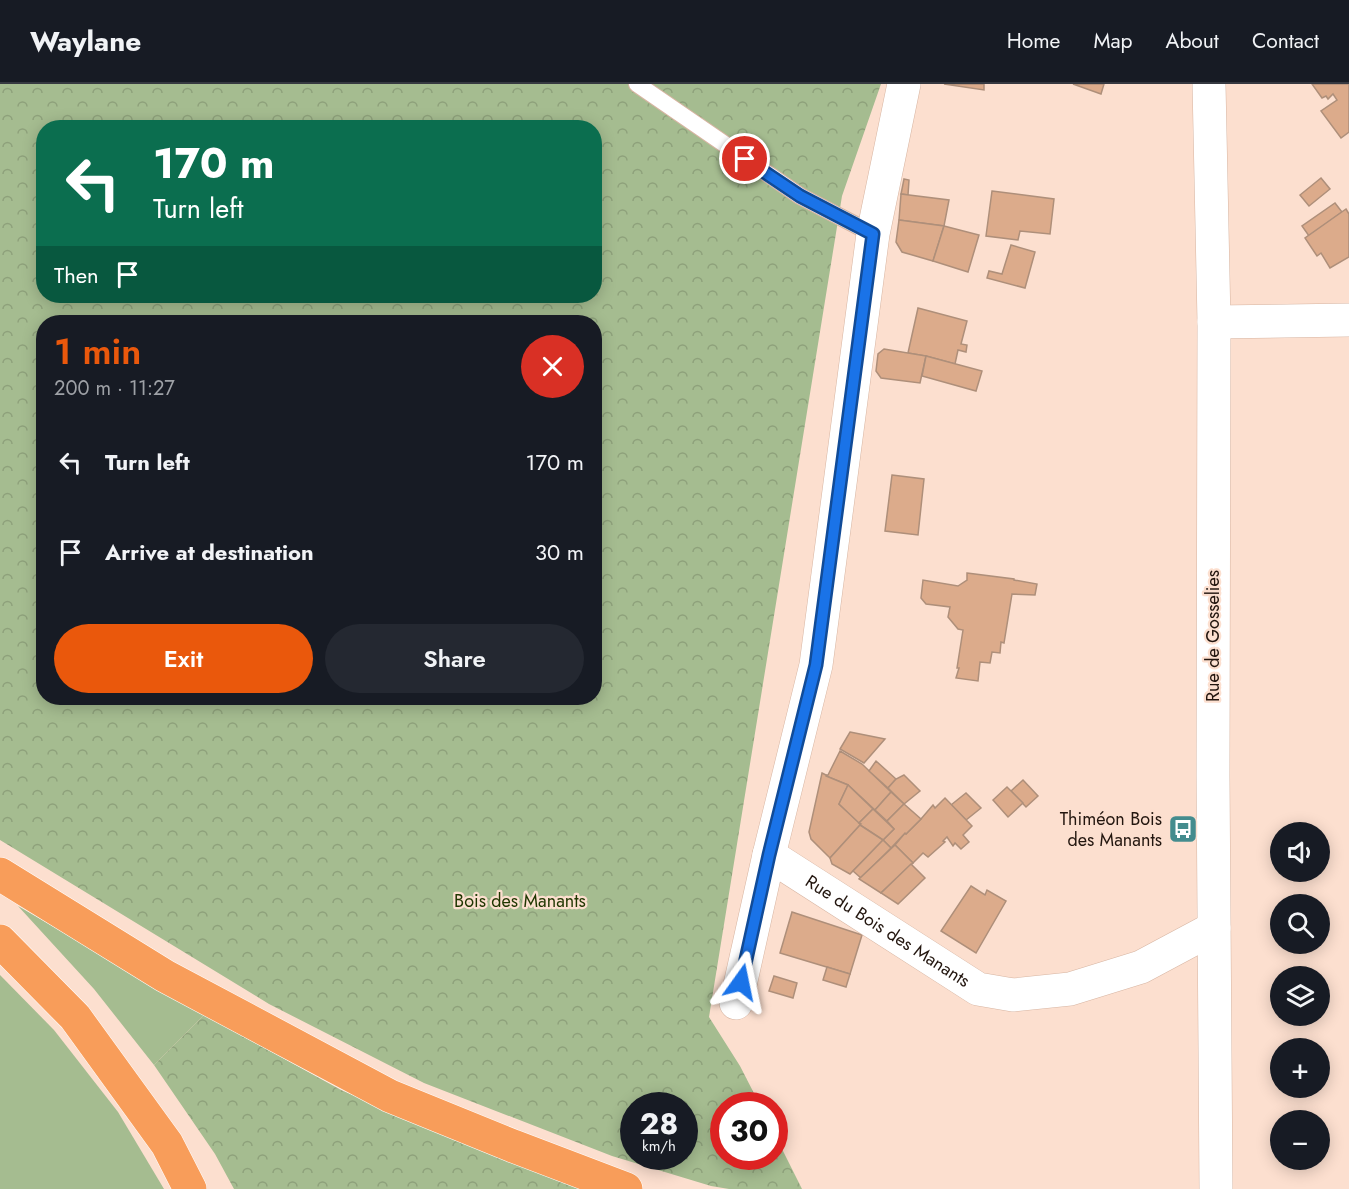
<!DOCTYPE html>
<html lang="en">
<head>
<meta charset="utf-8">
<style>
  :root { --surface:#171b24; --page:#242831; --text:#f1f3f6; --muted:#9ea1a6; --line:#363941; --accent:#ea580c }
  body { margin:0; font-family:Jost,sans-serif; background:var(--page); color:var(--text); height:100vh; display:flex; flex-direction:column; font-size:22px; white-space:nowrap }
  * { box-sizing:border-box; margin:0 }
  p { font-size:20px; color:var(--muted) }
  .icon { flex:none; width:33px; height:33px; fill:none; stroke:currentColor; stroke-width:2; stroke-linecap:round; stroke-linejoin:round }
  .map { position:relative; flex:1; overflow:hidden }
  .panel { position:absolute; left:36px; top:231px; width:566px; height:390px; display:flex; flex-direction:column; background:var(--surface); border-radius:24px; box-shadow:0 3px 15px #0003 }
  .panel>* { flex:none }
  .top-card { position:absolute; left:36px; top:36px; width:566px; height:183px; border-radius:24px; box-shadow:0 3px 15px #0003; background:#0b6e4f; color:#fff; overflow:hidden }
  .tools { position:absolute; left:1270px; top:738px; display:grid; gap:12px }
  .tools a { display:grid; place-items:center; width:60px; height:60px; border-radius:50%; background:var(--surface); box-shadow:0 3px 15px #0003; font-size:30px }
  .speed { position:absolute; left:620px; top:1008px; display:flex; gap:12px; font-size:30px; font-weight:700; text-align:center }
  .speed>* { display:grid; place-content:center; width:78px; height:78px; border-radius:50%; background:var(--surface); box-shadow:0 3px 15px #0003; line-height:1 }
  .speed small { font-size:15px; font-weight:400 }
  .speed .limit { border:9px solid #d22; background:#fff; color:#111 }
  .pin { position:absolute; display:grid; place-items:center; width:51px; height:51px; color:#fff; margin:-26px; border:3px solid #fff; border-radius:50%; box-shadow:0 2px 6px #0007 }
  .me { position:absolute; width:66px; margin:-33px; rotate:12deg; stroke-linejoin:round; filter:drop-shadow(0 0 4px #0008) }
  .turn { display:flex; align-items:center; gap:21px; height:126px; padding:0 18px; font-size:27px }
  .turn .icon { width:78px; height:78px; stroke-width:2.5 }
  .turn b { display:block; font-size:42px; line-height:51px }
  .then { display:flex; align-items:center; height:57px; padding:0 18px; background:#0003; gap:12px; font-size:22px }
  .round { display:grid; place-items:center; flex:none; width:63px; height:63px; border-radius:32px; background:var(--page) }
  .overview { display:flex; align-items:center; justify-content:space-between; height:102px; padding:0 18px }
  h1 { font-size:36px; font-weight:600; line-height:45px; color:var(--accent) }
  .cta { display:flex; gap:12px; margin-top:auto; padding:12px 18px }
  .cta a { flex:1; height:69px; border-radius:36px; background:var(--accent); color:#fff; font-size:24px; font-weight:600; line-height:69px; text-align:center }
  .cta a+a { background:var(--page); color:var(--text) }
  ul { padding:0; list-style:none }
  li { display:flex; align-items:center; gap:18px; height:90px; padding:0 18px }
  li div { flex:1 }
  li b { display:block; font-size:22px }
  li em { font-style:normal }
  header { display:flex; align-items:center; gap:36px; box-sizing:border-box; height:84px; padding:0 30px; background:var(--surface); border-bottom:2px solid var(--line) }
  header strong { font-size:28px }
  nav { display:flex; gap:33px; margin-inline-start:auto; font-size:21px }
  .map>svg:first-child { display:block }
  .grass { fill:#a5bc90 }
  .forest { fill:url(#forest-crowns); fill-rule:evenodd }
  .building { fill:#dcab8b; stroke:#ae8f7a; stroke-width:1.5 }
  .lines { fill:none; stroke-linecap:round; stroke-linejoin:round }
  .service-casing { stroke:#d7b5a2; stroke-width:18 }
  .minor-casing { stroke:#d7b5a2; stroke-width:34 }
  .tertiary-casing { stroke:#d7b5a2; stroke-width:34 }
  .motorway-casing { stroke:#fff; stroke-width:34 }
  .service { stroke:#fff; stroke-width:16 }
  .minor { stroke:#fff; stroke-width:33 }
  .tertiary { stroke:#fff; stroke-width:33 }
  .motorway { stroke:#f89d5a; stroke-width:33 }
  .route-casing { stroke:#114b97; stroke-width:15 }
  .route { stroke:#1a73e8; stroke-width:10 }
  .labels { text-anchor:middle; dominant-baseline:central; stroke-width:4.5; stroke-linejoin:round; paint-order:stroke }
  .street-label { font-size:18px; fill:#23160f; stroke:#fcdfcf }
  .poi-label { font-size:18px; fill:#23160f; stroke:#fcdfcf; text-anchor:end }
  .park-label { font-size:18px; fill:#1f3600; stroke:#fcdfcf }
</style>
</head>
<body>
<header>
<strong>Waylane</strong>
<nav><a>Home</a><a>Map</a><a>About</a><a>Contact</a></nav>
</header>
<div class="map">
<svg width="1349" height="1105" viewBox="0 0 1349 1105">
  <defs>
    <pattern id="forest-crowns" width="20" height="18" patternUnits="userSpaceOnUse" patternTransform="scale(1.5)"><rect width="20" height="18" fill="#a5bc90"/><path d="M2 6a3 3 0 1 1 6 0M12 15a3 3 0 1 1 6 0" fill="none" stroke="#8ea17b"/></pattern>
  </defs>
  <rect width="100%" height="100%" fill="#fcdfcf"/>
  <g class="grass">
    <polygon points="18,822 204,931 154,981 94,905"/>
    <polygon points="0,891 54,946 118,1028 164,1105 0,1105"/>
  </g>
  <g class="forest">
    <path d="M0 0H881L842 112 709 933 740 982 760 1021 723 1022V1072H774V1049L802 1105H729L711 1102 612 1072 424 999 269 920 0 756ZM44 44H594V212H44ZM44 238H594V614H44ZM633 1022H684V1072H633Z"/>
    <polygon points="204,931 341,1006 490,1070 587,1105 234,1105 215,1070 154,981"/>
  </g>
  <g class="building">
    <polygon points="944,0 984,0 984,6"/>
    <polygon points="1073,0 1104,0 1101,10"/>
    <polygon points="1312,0 1349,0 1349,48 1341,54 1321,27 1337,16 1333,10 1328,15 1326,12 1322,14"/>
    <polygon points="1321,94 1330,105 1309,122 1300,111"/>
    <polygon points="904,95 909,96 908,111 901,110"/>
    <polygon points="992,107 1054,115 1050,150 1020,147 1018,156 986,152"/>
    <polygon points="901,110 949,116 944,142 899,136"/>
    <polygon points="1335,119 1342,128 1309,152 1302,142"/>
    <polygon points="1346,125 1349,130 1349,173 1330,184 1321,169 1317,172 1305,154"/>
    <polygon points="899,136 944,142 933,177 902,168 896,158"/>
    <polygon points="944,142 979,151 968,188 933,177"/>
    <polygon points="1011,161 1035,168 1025,204 987,194 989,187 1002,190"/>
    <polygon points="918,224 967,237 961,260 967,261 966,268 958,266 955,280 926,272 908,269"/>
    <polygon points="884,265 926,272 920,299 881,294 876,287 878,270"/>
    <polygon points="926,272 982,287 976,307 922,292"/>
    <polygon points="892,391 924,395 918,451 885,447"/>
    <polygon points="967,489 1014,495 1014,496 1037,500 1035,511 1012,510 1004,559 1001,558 1000,569 992,568 990,579 980,578 978,597 956,594 959,584 957,584 963,546 958,545 948,533 950,523 926,520 921,514 923,496 958,502 967,496"/>
    <polygon points="850,648 885,655 864,679 840,665"/>
    <polygon points="840,667 862,680 891,708 875,726 848,701 826,692 826,691 828,691"/>
    <polygon points="876,677 896,695 888,704 869,687"/>
    <polygon points="822,689 826,691 826,692 848,701 839,720 861,740 830,774 811,755 809,748"/>
    <polygon points="904,691 920,707 904,720 888,704 896,695"/>
    <polygon points="1023,696 1038,712 1026,723 1011,707"/>
    <polygon points="848,701 873,725 859,739 839,720"/>
    <polygon points="1007,703 1023,719 1008,733 993,716"/>
    <polygon points="891,708 904,720 887,737 875,726"/>
    <polygon points="966,709 981,724 966,736 951,721"/>
    <polygon points="945,714 972,742 963,751 969,758 961,765 955,759 953,762 947,753 943,757 945,758 928,773 923,769 913,779 895,761 905,749 906,750 921,735 933,721 935,724"/>
    <polygon points="904,720 921,735 906,750 905,749 891,764 883,756 894,745 887,737"/>
    <polygon points="873,725 894,745 883,756 860,741 861,740 859,739"/>
    <polygon points="860,741 883,756 850,790 832,780 830,774"/>
    <polygon points="883,756 891,764 861,794 853,787"/>
    <polygon points="895,761 913,779 881,809 859,795"/>
    <polygon points="911,780 925,794 898,820 881,809"/>
    <polygon points="971,802 985,811 987,806 1006,817 976,869 941,847"/>
    <polygon points="792,828 862,851 850,890 780,869"/>
    <polygon points="827,883 850,890 846,903 823,896"/>
    <polygon points="774,892 797,899 793,914 769,907"/>
  </g>
  <g class="lines">
    <g class="service-casing">
      <polyline id="service" points="637,0 800,112 873,150"/>
    </g>
    <g class="minor-casing">
      <g id="minor">
        <polyline points="1214,238 1349,236"/>
        <path id="s1" d="M769 771 978 905 1013 911 1070 905 1141 883 1214 844"/>
        <polyline points="736,919 769,771 816,581 873,150 904,0"/>
      </g>
    </g>
    <g class="tertiary-casing">
      <polyline id="tertiary" points="1209,0 1214,238 1213,692 1216,1105"/>
    </g>
    <g class="motorway-casing">
      <g id="motorway">
        <polyline points="0,790 165,892 390,1012 513,1062 626,1105"/>
        <polyline points="0,857 75,933 167,1060 190,1105"/>
      </g>
    </g>
    <use href="#service" class="service"/>
    <use href="#minor" class="minor"/>
    <use href="#tertiary" class="tertiary"/>
    <use href="#motorway" class="motorway"/>
  </g>
  <g class="lines">
    <g class="route-casing">
      <polyline id="route" points="741,898 769,771 816,581 873,150 800,112 745,75"/>
    </g>
    <use href="#route" class="route"/>
  </g>
  <defs>
    <g id="bus-square" transform="scale(1.5)"><rect x="-9" y="-9" width="18" height="18" rx="4" fill="#448c8e" stroke="#fcdfcf"/><path d="M-5-6H5V4H4V6H2V4H-2V6H-4V4H-5ZM-3.5-4V0h7V-4ZM-3.5 1.2v1.5H-2V1.2ZM2 1.2v1.5H3.5V1.2Z" fill="#fff"/></g>
  </defs>
  <g fill-rule="evenodd">
    <use href="#bus-square" x="1183" y="745"/>
  </g>
  <g class="labels">
    <g class="street-label">
      <text transform="translate(1213 552) rotate(-90)">Rue de Gosselies</text>
      <text stroke="none"><textPath href="#s1" startOffset="141">Rue du Bois des Manants</textPath></text>
    </g>
    <g class="poi-label">
      <text x="1162" y="735">Thiméon Bois<tspan x="1162" dy="21">des Manants</tspan></text>
    </g>
    <g class="park-label">
      <text x="520" y="817">Bois des Manants</text>
    </g>
  </g>
</svg>
<div class="tools">
<a><svg class="icon" aria-label="sound" viewBox="0 0 24 24"><path d="M4 9h4l5-4v14l-5-4H4zM17 9q2 3 0 6"/></svg></a>
<a><svg class="icon" aria-label="search" viewBox="0 0 24 24"><circle cx="10" cy="10" r="6"/><path d="M15 15l6 6"/></svg></a>
<a><svg class="icon" aria-label="layers" viewBox="0 0 24 24"><path d="M12 4l9 5-9 5-9-5zM3 14l9 5 9-5"/></svg></a>
<a>+</a>
<a>−</a>
</div>
<div class="speed"><div>28<small>km/h</small></div><div class="limit">30</div></div>
<div class="pin" style="left:745px;top:75px;background:#d93025"><svg class="icon" aria-label="arrive" viewBox="0 0 24 24"><path d="M6 21V4h12l-3 4 3 4H6"/></svg></div>
<svg class="me" style="left:741px;top:898px" viewBox="-20 -20 40 40"><path d="M0-17L14 15 0 8-14 15z" fill="#1a73e8" stroke="#fff" stroke-width="4"/></svg>
<div class="top-card">
<div class="turn"><svg class="icon" aria-label="left" viewBox="0 0 24 24"><path d="M17 20v-9H6M10 6l-5 5 5 5"/></svg><div><b>170 m</b>Turn left</div></div>
<div class="then">Then<svg class="icon" aria-label="arrive" viewBox="0 0 24 24"><path d="M6 21V4h12l-3 4 3 4H6"/></svg></div>
</div>
<section class="panel">
<div class="overview"><div><h1>1 min</h1><p>200 m · 11:27</p></div><a class="round" style="background:#d93025;color:#fff"><svg class="icon" aria-label="close" viewBox="0 0 24 24"><path d="M6 6l12 12M18 6L6 18"/></svg></a></div>
<ul>
<li><svg class="icon" aria-label="left" viewBox="0 0 24 24"><path d="M17 20v-9H6M10 6l-5 5 5 5"/></svg><div><b>Turn left</b></div><em>170 m</em></li>
<li><svg class="icon" aria-label="arrive" viewBox="0 0 24 24"><path d="M6 21V4h12l-3 4 3 4H6"/></svg><div><b>Arrive at destination</b></div><em>30 m</em></li>
</ul>
<div class="cta"><a>Exit</a><a>Share</a></div>
</section>
</div>
</body>
</html>
